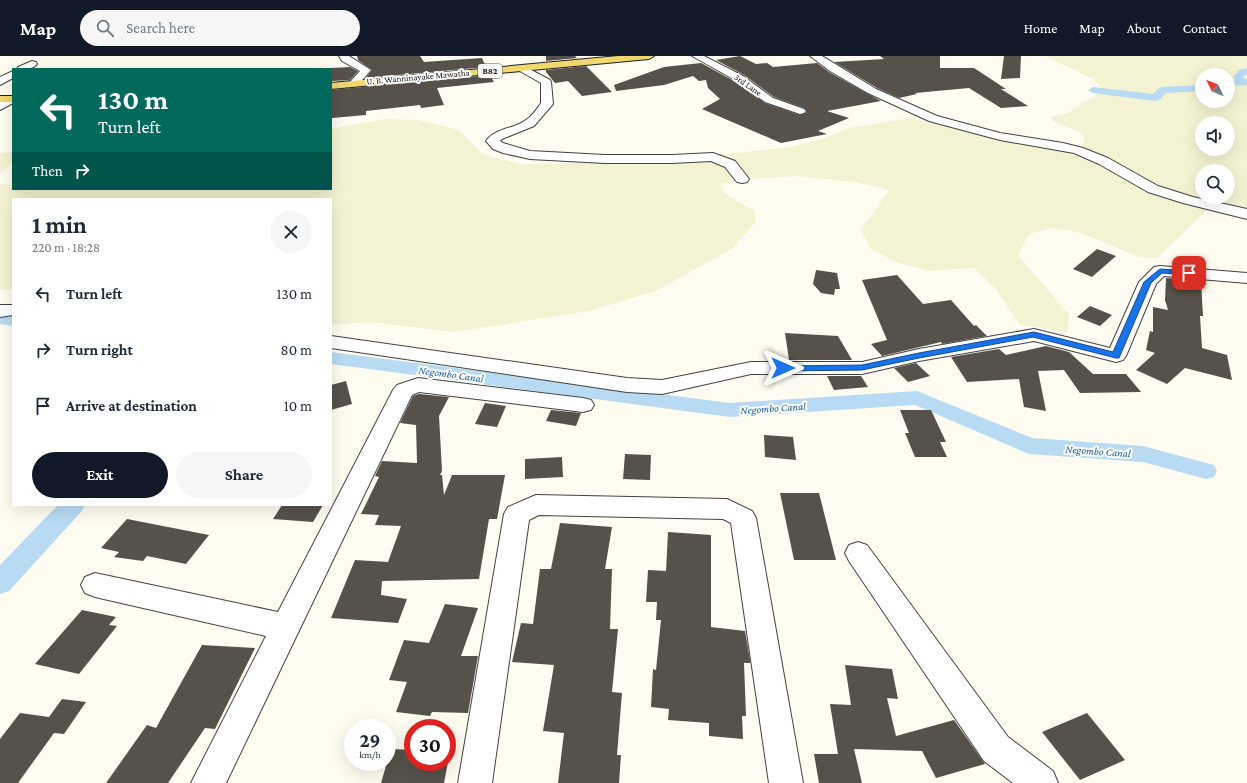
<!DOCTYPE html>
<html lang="en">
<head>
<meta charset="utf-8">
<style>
  :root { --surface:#fff; --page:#f6f6f7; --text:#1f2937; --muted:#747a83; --accent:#111827 }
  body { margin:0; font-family:"Crimson Pro",serif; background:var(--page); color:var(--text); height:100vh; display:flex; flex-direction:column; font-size:15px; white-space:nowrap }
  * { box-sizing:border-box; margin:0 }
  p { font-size:13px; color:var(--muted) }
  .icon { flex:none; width:22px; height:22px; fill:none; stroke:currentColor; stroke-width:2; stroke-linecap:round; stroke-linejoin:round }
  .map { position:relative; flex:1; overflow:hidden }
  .drawer { position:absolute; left:12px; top:142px; width:320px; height:308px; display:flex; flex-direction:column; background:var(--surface); border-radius:0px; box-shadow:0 4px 16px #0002 }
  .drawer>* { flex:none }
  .guide { position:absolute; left:12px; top:12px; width:320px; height:122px; border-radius:0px; box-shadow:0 4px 16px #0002; background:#00695c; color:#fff; overflow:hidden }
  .needle { width:26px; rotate:313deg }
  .fabs { position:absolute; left:1195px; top:12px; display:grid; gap:8px }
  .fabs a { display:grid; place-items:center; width:40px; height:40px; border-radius:50%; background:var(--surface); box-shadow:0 4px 16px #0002; font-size:20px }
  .speed { position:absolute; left:344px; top:663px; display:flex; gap:8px; font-size:20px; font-weight:700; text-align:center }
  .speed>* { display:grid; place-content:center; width:52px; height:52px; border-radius:50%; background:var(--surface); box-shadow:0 4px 16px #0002; line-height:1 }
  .speed small { font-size:10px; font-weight:400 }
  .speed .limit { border:6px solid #d22; background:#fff; color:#111 }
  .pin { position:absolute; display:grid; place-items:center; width:34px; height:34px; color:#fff; margin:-17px; border-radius:8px; box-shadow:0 2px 6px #0006 }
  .me { position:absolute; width:44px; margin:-22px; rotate:90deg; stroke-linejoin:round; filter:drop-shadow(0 0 3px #0008) }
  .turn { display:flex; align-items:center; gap:14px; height:84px; padding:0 20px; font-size:18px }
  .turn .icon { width:52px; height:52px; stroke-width:2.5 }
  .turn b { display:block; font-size:28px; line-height:34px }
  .then { display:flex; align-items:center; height:38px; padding:0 20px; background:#0003; gap:8px; font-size:15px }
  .round { display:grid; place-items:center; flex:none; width:42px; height:42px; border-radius:21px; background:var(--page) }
  .summary { display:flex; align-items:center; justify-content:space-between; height:68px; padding:0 20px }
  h1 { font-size:24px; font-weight:700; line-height:30px }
  .primary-button { display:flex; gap:8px; margin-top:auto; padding:8px 20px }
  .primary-button a { flex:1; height:46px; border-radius:24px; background:var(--accent); color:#fff; font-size:16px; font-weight:700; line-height:46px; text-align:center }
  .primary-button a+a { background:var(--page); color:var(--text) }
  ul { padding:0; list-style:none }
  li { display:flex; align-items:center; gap:12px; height:56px; padding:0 20px }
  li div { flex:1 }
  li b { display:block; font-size:15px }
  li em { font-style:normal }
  header { display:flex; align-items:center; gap:24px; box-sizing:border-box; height:56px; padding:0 20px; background:var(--accent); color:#fff }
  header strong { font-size:19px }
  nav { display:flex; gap:22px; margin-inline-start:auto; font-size:14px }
  .search { width:280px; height:36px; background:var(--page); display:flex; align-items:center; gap:10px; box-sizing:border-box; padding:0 14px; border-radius:22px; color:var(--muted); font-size:15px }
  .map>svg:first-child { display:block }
  .farmland { fill:#f3f2d2; fill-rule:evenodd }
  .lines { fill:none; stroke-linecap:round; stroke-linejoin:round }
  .canal { fill:#b8daf3; fill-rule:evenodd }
  .building { fill:#57514c }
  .minor-casing { stroke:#424242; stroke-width:2 }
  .major-casing { stroke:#202020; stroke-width:2 }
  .minor { fill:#fff; fill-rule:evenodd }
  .major { fill:#f1d86e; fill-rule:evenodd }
  .route { fill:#1a73e8; stroke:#114b97 }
  .labels { text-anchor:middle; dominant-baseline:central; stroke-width:4; stroke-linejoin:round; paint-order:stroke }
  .shield { fill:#fff; stroke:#575757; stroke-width:1 }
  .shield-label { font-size:9px; font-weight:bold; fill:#0f0f0f }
  .far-street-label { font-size:9px; fill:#0f0f0f; stroke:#fff }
  .water-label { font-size:11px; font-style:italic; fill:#1e5e9a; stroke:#fff }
</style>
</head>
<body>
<header>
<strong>Map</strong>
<div class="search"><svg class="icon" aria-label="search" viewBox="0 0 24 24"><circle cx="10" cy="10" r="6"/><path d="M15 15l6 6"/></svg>Search here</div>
<nav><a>Home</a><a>Map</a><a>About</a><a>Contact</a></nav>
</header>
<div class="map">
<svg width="1247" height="727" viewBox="0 0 1247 727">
  <rect width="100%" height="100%" fill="#fefcf1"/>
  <g class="farmland">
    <path d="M1045 0H1247V155L1178 137 1151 126 1082 90 1085 82 1078 75 1054 66 1050 61 1068 57 1104 34 1093 23ZM1202 19H1228V45H1202ZM1202 67H1228V93H1202ZM1202 115H1228V141H1202Z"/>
    <polygon points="910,62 1010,85 1053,91 1077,98 1166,142 1207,154 1157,202 1139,201 1081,177 1052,172 1029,178 1018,199 1069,259 1067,276 1020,269 995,232 974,212 929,215 896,206 871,193 861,174 889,134 855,126 797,120 745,123 719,128 725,138 755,155 756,165 733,192 656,235 589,255 453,276 371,266 331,269 331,143 13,143 13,234 0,233 0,128 13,129 13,133 331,133 331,73 384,63 418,64 459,74 484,99 522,108 572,107 737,97 792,91 825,82 849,72"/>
    <polygon points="13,96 13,106 0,117 0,97"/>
  </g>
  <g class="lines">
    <g class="canal">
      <polygon points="1247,12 1247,18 1243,21 1247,24 1247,29 1228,30 1228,24 1235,24 1233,21 1239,14"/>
      <polygon points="1202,29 1202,35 1166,37 1159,44 1155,45 1093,37 1088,34 1093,31 1153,38 1159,32 1163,31"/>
      <polygon points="0,258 13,260 13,270 0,268"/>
      <polygon points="331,296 730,347 917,335 1032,382 1143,390 1214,409 1217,415 1214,421 1206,423 1143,406 1029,398 915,349 730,361 331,308"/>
      <polygon points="58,449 85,449 81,456 9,535 0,538 0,509"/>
    </g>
  </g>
  <g class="building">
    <polygon points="357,0 420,0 424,6 482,2 486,11 366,22 372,14 358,4"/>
    <polygon points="546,0 575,0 577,2 546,5"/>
    <polygon points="740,0 756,8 767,7 773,11 817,7 829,16 881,45 827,55 849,62 818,75 827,78 781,87 702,53 720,43 708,32 706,24 699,25 693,20 664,29 616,35 614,29 664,11 701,7 734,25 765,47 800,59 807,56 804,52 774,41 744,19 716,4"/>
    <polygon points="880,0 940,0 940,12 974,12 1006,33 1001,33 1028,50 1001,52 969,32 915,37 917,38 899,42 877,32 834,6 884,3"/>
    <polygon points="1004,0 1021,0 1020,22 1001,23"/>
    <polygon points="586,10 612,36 582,40 568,25 555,27 546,16 546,14"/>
    <polygon points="350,11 358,15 350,24 331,25 331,12"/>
    <polygon points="490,19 494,26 437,32 444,49 421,52 420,49 366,55 366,59 332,62 331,34"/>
    <polygon points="1097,193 1116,200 1092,221 1073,213"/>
    <polygon points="816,214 837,217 840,233 835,233 834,239 821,237 813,228"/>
    <polygon points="897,219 923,248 951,244 974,270 976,269 987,280 942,288 941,286 882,300 871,288 887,284 862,224"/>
    <polygon points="1166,222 1201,225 1203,260 1200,260 1202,292 1227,299 1232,324 1185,312 1167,328 1136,314 1155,297 1146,294 1150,275 1153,276 1153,251 1168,254 1165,244"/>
    <polygon points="1090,250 1112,259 1100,270 1077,261"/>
    <polygon points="785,277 838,280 852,304 789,304"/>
    <polygon points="1046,290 1069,296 1093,318 1126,318 1141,336 1080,337 1064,314 1038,315 1046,355 1024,351 1019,323 967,326 951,301 999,293 1006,299"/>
    <polygon points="916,307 930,320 908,326 894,312"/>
    <polygon points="827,320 861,320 868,331 834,334"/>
    <polygon points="346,325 352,348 331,354 331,329"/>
    <polygon points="419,338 449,341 439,360 442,415 440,419 442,419 444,439 452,419 505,419 497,463 489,463 479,523 382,525 381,539 407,543 398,567 331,562 355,504 388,506 401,470 375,469 379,459 361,458 379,421 375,420 382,405 417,407 416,369 400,367 413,340"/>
    <polygon points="485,347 506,350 497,371 475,368"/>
    <polygon points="551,354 581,357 576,370 546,365"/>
    <polygon points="900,354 931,354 946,386 940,386 947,401 915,401 905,377 909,377"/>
    <polygon points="764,379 793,381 796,404 765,401"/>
    <polygon points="625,398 651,399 650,424 623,423"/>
    <polygon points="562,401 563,421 525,423 525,403"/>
    <polygon points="780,437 819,437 836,504 794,504"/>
    <polygon points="282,449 323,449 313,466 273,463"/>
    <polygon points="127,463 209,479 186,508 147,500 143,505 114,501 119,496 101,492"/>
    <polygon points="560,467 612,471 605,513 612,513 610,573 618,573 612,636 622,637 617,699 621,699 619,727 558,727 564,677 543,675 554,609 512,606 521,567 533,568 540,513 551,513"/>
    <polygon points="668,476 711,479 711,571 745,575 750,604 750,607 744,607 746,660 742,660 743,683 709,680 709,667 668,664 669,653 651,651 653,613 656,614 661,564 656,564 657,546 646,546 648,514 666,515"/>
    <polygon points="445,548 478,552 461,600 478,600 468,657 432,656 430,660 396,656 407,626 389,624 404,584 429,587"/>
    <polygon points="82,554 116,561 109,569 117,570 79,618 35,608"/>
    <polygon points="202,589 255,592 215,673 205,672 168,727 106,727 147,669 156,672"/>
    <polygon points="845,609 892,613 898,643 887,642 896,680 954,664 985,708 936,722 922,695 854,693 862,727 819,727 814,698 838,698 830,648 851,649"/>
    <polygon points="62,643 86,646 64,678 54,677 18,727 0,727 0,683 20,657 49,661"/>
    <polygon points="1087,657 1125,704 1080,724 1042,676"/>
    <polygon points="391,693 413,694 413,706 448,706 444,727 381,727"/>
  </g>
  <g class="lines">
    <g class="minor-casing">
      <g id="minor">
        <polygon points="339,0 349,0 371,14 358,29 350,29 349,27 360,15 342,5"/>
        <polygon points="692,0 704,0 743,20 773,42 804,53 806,55 804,57 800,58 765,46 735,24"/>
        <polygon points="810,0 822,0 876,33 937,60 1000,77 1063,87 1083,92 1108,102 1158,130 1193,141 1247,153 1247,163 1183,147 1148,136 1099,108 1074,97 1000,84 929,65 868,37 830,15"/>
        <path d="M32 5 36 6 37 8C32 14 24 13 17 13L18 11Z"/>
        <path d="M522 9 550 24 551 26 553 48 534 70 502 83 500 85 503 87 530 95 605 99H672L713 97 735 105 749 123 747 126 742 127 737 126 725 111 711 105 672 107H605L530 103 503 97 493 93 486 85C495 72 514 73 526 64 532 60 537 53 541 47V27L518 14 517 12Z"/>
        <polygon points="13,15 13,22 0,29 0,21"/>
        <polygon points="11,40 13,40 13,47 0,54 0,46"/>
        <polygon points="1160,210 1247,217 1247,227 1164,220 1156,228 1126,300 1123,304 1116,306 1034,285 919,305 862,318 751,318 662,338 627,336 331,292 331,280 627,322 662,324 751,306 862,306 919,293 1034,273 1110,292 1139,226 1154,211"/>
        <polygon points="0,249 13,249 13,259 0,261"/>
        <polygon points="418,322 583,342 591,344 594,349 591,354 583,356 419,336 412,339 226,727 191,727 266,580 95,541 85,537 81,529 85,521 95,517 278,556 393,334 397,329"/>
        <polygon points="536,439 727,443 752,455 756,462 803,727 769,727 731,467 723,463 539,459 529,464 492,727 458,727 504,458 508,451"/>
        <polygon points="858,486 867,489 1008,681 1053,715 1058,727 1013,727 984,705 849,505 845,497 849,489"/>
      </g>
    </g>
    <g class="major-casing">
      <g id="major">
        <polygon points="618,0 654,0 649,3 331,33 331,27"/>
        <rect x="0" y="40" width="13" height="6"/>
      </g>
    </g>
    <use href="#minor" class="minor"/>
    <use href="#major" class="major"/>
  </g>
  <polygon class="route" points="1160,213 1189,215 1193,217 1189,219 1162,217 1151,227 1119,302 1116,302 1033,281 919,302 862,314 783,315 779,312 783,310 862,309 919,297 1034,276 1113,296 1144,226"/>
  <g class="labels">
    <rect class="shield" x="478" y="8" width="24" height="14" rx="3"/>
    <g class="shield-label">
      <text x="490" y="15">B82</text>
    </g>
    <g class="far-street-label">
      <text transform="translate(418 21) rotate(-5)">U. B. Wanninayake Mawatha</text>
      <text transform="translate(748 29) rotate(35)">3rd Lane</text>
    </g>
    <g class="water-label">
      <text transform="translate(451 318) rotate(8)">Negombo Canal</text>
      <text transform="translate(773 352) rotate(-4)">Negombo Canal</text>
      <text transform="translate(1098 395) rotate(4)">Negombo Canal</text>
    </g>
  </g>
</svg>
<div class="fabs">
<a><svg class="needle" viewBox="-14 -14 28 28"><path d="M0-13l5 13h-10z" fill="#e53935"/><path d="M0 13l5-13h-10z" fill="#747a83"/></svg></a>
<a><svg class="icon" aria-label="sound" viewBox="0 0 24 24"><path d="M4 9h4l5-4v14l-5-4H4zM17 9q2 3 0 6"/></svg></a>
<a><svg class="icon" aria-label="search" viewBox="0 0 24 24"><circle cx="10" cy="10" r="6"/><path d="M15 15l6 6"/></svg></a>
</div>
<div class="speed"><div>29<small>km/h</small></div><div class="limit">30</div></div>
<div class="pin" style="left:1189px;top:217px;background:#d93025"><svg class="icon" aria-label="arrive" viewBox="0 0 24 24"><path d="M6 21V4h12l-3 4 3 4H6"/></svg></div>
<svg class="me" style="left:783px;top:312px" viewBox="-20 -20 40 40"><path d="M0-17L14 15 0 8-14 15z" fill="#1a73e8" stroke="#fff" stroke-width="4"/></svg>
<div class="guide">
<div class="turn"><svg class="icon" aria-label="left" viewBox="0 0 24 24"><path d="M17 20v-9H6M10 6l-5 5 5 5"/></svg><div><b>130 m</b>Turn left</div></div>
<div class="then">Then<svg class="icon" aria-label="right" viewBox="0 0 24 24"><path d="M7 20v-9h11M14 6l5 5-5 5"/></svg></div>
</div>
<section class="drawer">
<div class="summary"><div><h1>1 min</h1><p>220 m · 18:28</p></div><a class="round"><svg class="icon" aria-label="close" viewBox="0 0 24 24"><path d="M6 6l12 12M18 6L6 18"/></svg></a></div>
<ul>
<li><svg class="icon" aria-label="left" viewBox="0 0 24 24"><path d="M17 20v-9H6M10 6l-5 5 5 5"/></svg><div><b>Turn left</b></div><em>130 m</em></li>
<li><svg class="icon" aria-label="right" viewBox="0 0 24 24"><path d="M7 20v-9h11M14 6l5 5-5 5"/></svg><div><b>Turn right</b></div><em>80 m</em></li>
<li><svg class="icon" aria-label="arrive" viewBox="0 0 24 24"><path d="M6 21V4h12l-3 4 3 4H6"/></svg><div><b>Arrive at destination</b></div><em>10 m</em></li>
</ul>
<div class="primary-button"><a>Exit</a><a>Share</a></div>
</section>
</div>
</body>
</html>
